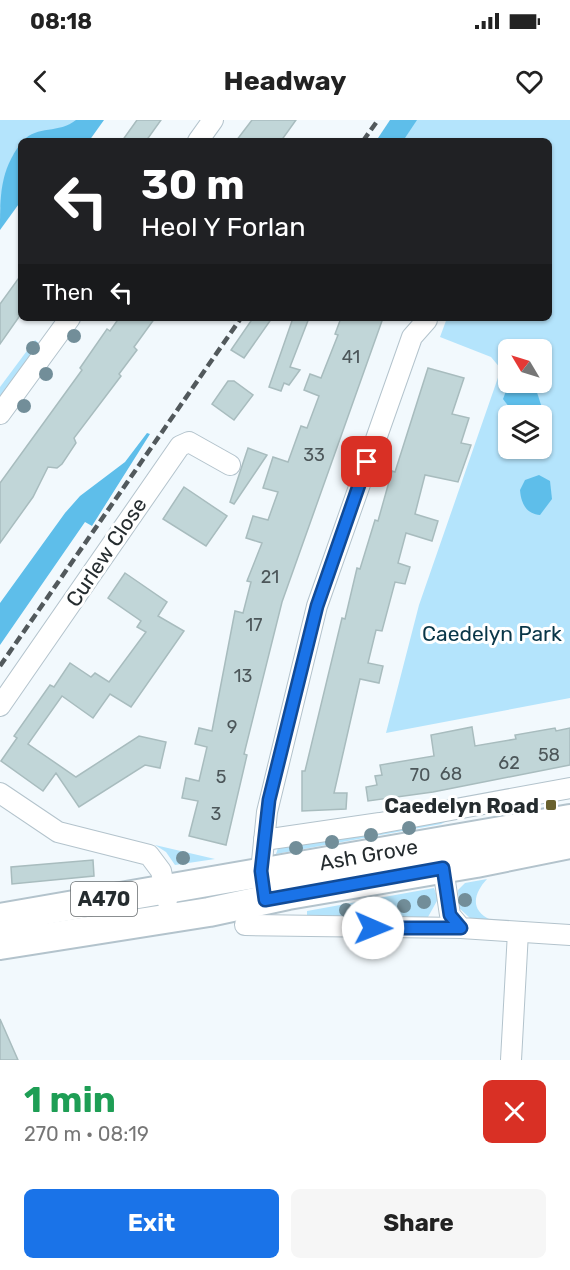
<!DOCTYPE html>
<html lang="en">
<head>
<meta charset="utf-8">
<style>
  :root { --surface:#fff; --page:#f6f6f6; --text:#222; --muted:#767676; --accent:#1a73e8 }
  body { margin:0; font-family:Rubik,sans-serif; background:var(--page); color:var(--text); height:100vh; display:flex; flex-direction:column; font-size:22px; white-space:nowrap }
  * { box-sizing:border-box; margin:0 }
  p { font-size:20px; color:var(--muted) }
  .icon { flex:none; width:33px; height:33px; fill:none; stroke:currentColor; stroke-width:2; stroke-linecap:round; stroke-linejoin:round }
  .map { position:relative; height:940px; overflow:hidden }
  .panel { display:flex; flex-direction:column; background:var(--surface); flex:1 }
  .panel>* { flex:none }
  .banner { position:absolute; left:18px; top:18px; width:534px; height:183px; border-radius:9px; box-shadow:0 2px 4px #0004; background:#202124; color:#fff; overflow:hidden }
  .needle { width:39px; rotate:308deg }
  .fabs { position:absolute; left:498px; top:219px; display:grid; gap:12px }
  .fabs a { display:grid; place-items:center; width:54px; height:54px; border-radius:9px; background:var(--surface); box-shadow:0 2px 4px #0004; font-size:30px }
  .pin { position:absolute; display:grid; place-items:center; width:51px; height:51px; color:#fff; margin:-26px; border-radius:12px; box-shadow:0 3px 9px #0006 }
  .me { position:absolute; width:66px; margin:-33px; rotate:91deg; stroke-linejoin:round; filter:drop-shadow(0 0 4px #0008) }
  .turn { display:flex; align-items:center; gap:21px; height:126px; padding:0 24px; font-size:27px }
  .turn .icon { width:78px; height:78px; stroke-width:2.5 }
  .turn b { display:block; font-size:42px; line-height:51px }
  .then { display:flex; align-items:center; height:57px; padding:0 24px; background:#0003; gap:12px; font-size:22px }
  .round { display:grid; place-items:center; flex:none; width:63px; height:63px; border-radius:9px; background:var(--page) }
  .summary { display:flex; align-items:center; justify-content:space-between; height:102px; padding:0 24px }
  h1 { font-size:36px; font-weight:700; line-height:45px; color:#1e9e55 }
  .primary-button { display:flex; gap:12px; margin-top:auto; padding:12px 24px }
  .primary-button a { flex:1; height:69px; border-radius:9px; background:var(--accent); color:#fff; font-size:24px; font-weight:700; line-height:69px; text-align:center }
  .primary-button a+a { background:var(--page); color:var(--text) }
  .status { display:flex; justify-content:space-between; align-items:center; height:42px; padding:0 30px; background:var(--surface); direction:ltr }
  .status svg { height:16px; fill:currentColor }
  header { display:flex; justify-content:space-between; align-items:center; height:78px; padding:0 24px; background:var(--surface); font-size:27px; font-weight:700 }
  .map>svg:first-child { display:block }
  .green { fill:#b4e4fc; fill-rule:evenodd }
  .forest { fill:#5ebeea }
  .building { fill:#c1d6d8; stroke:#a8bcbe; stroke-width:1.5 }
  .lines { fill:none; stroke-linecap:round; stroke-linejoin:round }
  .minor-casing { stroke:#b3c3cc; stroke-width:22 }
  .highway-casing { stroke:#b3c3cc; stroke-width:32 }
  .minor { stroke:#fff; stroke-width:20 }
  .highway { stroke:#fff; stroke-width:28 }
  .rail { stroke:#52595c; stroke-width:4.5; stroke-dasharray:9 4.5; stroke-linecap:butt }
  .tree { fill:#728e99 }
  .route-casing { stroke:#114b97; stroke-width:15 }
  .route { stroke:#1a73e8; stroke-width:10 }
  .poi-dot { fill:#69612e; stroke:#fff; stroke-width:2 }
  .labels { text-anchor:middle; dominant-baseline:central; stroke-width:6; stroke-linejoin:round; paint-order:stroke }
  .number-label { font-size:18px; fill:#4c5659 }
  .shield { fill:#fff; stroke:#666b6d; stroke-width:1.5 }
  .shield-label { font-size:20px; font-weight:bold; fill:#252c2f }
  .street-label { font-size:21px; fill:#252c2f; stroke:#fff }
  .park-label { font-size:21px; fill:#093648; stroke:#fff }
  .poi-label { font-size:21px; font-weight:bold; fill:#252c2f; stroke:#fff; text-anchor:end }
</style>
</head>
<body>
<div class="status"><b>08:18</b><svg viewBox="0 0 49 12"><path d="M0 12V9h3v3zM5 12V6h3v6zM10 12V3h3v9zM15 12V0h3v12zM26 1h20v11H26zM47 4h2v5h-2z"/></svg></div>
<header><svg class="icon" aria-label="back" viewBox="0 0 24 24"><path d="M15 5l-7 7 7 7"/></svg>Headway<svg class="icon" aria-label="heart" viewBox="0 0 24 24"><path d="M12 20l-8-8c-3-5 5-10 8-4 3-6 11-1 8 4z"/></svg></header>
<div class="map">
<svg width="570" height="940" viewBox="0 0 570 940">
  <rect width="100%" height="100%" fill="#f2f9fd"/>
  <g class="green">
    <polygon points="0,0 82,0 57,21 21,21 21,56 0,88"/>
    <path d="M409 0H570V578L386 613 419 485 501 249 491 237 440 217 447 198H549V21H394ZM508 230H542V262H508ZM508 296H542V328H508Z"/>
    <polygon points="35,220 40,224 0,279 0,267"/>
    <polygon points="451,699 441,704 276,734 278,728"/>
    <polygon points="155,725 215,739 175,745 166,732"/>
    <path d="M487 759C474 773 469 790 491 800L471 799 459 788 458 770 465 763Z"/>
    <polygon points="434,768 438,779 428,797 391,798 391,782 377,783 377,797 307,797 307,791"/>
  </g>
  <g class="forest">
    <path d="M76 0H104L89 21H23C37 5 59 14 76 0Z"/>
    <polygon points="390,0 417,0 403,21 376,21"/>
    <path d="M21 23V81L0 110C0 75 0 51 21 23Z"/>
    <polygon points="509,263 534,263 542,288 541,295 515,295 503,279"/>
    <polygon points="147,313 150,314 92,406 85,402 0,525 0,483 65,393 80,376 125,342"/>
    <path d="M539 355 550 361 552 379 540 395C526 394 521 383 520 370L525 360Z"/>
  </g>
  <g class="building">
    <polygon points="137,0 161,0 146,21 122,21"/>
    <polygon points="252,0 296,0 281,21 236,21"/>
    <polygon points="21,155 21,194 0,224 0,184"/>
    <polygon points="119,198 155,198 134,227 137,230 119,254 121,256 74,318 76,323 62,344 57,348 48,347 33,377 0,423 0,363 82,250 80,248 107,209 110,211"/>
    <polygon points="253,198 272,198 244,238 231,230"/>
    <polygon points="293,198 309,198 290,247 300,250 289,265 284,263 281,271 269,267"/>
    <polygon points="341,198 383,198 282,482 244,634 247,635 226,725 189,716 198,681 182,678 186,658 199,661 207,627 195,624 199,608 212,611 235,491 243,493 251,462 247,461 262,423 246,418 253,396 268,400 278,372 263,368 273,337 288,342 301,306 307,308 319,276 304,270 310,254 321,258 338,215 335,214"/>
    <polygon points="428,248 464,258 452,294 469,298 461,323 471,325 458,362 425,355 415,394 438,401 432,421 406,413 398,443 410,447 405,464 395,462 382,511 376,510 368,543 383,546 379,563 360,559 334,673 347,673 346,689 302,691 302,651 305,651 342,498 345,499 357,448 360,449 375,400 378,401 392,351 395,352"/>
    <polygon points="228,261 234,261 253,275 234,300 212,284"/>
    <polygon points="248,328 267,335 234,384 230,382"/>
    <polygon points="184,367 227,396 206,426 163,399"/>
    <polygon points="125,453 167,482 158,496 184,511 131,587 110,574 93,598 62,576 28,624 76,657 139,616 166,622 160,648 145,645 79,687 56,653 43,671 1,641 17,618 14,616 50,565 54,567 70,543 91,557 95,553 109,562 146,512 137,507 141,501 108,478"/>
    <polygon points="472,607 475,626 516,619 515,615 555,608 556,611 570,608 570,645 433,672 368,681 366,667 377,665 375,656 382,655 380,645 434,636 431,615"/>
    <polygon points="93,740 94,756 12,764 11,747"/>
    <polygon points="0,899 18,940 0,940"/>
  </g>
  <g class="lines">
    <g class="minor-casing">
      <g id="minor">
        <polyline points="198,21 213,0"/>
        <polyline points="0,294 70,198"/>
        <polyline points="0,586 180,326 189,322 230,345"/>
        <polyline points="0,673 58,712 149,735 161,751 167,780"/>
        <polyline points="264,720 380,703 570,668"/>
        <polyline points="443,748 450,795 461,808 570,815"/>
        <polyline points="263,762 261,751 267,692 317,486 412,217 427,200"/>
        <polyline points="245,805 461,808"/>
        <polyline points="511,940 518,812"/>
      </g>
    </g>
    <g class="highway-casing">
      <g id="highway">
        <path id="s1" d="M0 798 570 699"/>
        <polyline points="0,825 209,792 288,775 476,743 570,724"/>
      </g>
    </g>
    <use href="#minor" class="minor"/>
    <use href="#highway" class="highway"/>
    <g class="rail">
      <polyline points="363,21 378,0"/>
      <polyline points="0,546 241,198"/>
    </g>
  </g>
  <g class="tree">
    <circle cx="74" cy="216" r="7"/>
    <circle cx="33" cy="228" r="7"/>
    <circle cx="46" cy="254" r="7"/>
    <circle cx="24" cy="286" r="7"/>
    <circle cx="409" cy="708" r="7"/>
    <circle cx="371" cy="715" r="7"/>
    <circle cx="332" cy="722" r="7"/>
    <circle cx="296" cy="728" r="7"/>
    <circle cx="183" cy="738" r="7"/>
    <circle cx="465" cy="780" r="7"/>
    <circle cx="424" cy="782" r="7"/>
    <circle cx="404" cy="786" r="7"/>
    <circle cx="370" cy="789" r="7"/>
    <circle cx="346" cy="790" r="7"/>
  </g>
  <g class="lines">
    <g class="route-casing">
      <polyline id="route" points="367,342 317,486 269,680 261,751 265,780 443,748 450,795 461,808 373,808"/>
    </g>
    <use href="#route" class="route"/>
  </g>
  <rect class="poi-dot" x="545" y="679" width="12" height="12" rx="3"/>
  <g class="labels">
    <g class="number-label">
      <text x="351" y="237">41</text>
      <text x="314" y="335">33</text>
      <text x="270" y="457">21</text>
      <text x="254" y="505">17</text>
      <text x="243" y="556">13</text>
      <text x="232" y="607">9</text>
      <text x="549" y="635">58</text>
      <text x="509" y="643">62</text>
      <text x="451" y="654">68</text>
      <text x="420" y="655">70</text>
      <text x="221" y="657">5</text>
      <text x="216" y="694">3</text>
    </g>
    <rect class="shield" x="71" y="762" width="66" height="34" rx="4.5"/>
    <g class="shield-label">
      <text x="104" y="779">A470</text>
    </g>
    <g class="street-label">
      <text transform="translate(106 432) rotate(-56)">Curlew Close</text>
      <text stroke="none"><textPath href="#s1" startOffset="374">Ash Grove</textPath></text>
    </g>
    <g class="park-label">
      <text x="492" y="513">Caedelyn Park</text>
    </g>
    <g class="poi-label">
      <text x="539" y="685">Caedelyn Road</text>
    </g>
  </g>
</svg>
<div class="fabs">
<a><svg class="needle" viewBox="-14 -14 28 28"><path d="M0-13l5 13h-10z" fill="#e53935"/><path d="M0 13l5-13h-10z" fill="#767676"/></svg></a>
<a><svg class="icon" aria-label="layers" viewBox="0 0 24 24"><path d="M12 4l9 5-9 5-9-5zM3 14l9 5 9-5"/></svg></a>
</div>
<div class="pin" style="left:367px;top:342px;background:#d93025"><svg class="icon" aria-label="arrive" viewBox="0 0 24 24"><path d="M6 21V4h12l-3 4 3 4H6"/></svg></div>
<svg class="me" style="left:373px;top:808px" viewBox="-20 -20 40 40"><circle r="19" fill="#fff"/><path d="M0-13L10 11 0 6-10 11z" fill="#1a73e8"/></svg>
<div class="banner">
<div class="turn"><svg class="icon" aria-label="left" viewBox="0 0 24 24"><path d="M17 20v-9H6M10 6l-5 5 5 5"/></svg><div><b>30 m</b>Heol Y Forlan</div></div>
<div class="then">Then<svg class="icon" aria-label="left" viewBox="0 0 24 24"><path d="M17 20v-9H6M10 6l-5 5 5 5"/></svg></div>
</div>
</div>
<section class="panel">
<div class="summary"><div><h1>1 min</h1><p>270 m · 08:19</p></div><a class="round" style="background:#d93025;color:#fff"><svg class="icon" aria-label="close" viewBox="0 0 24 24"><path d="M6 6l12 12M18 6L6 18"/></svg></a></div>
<div class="primary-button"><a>Exit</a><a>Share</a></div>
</section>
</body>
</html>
